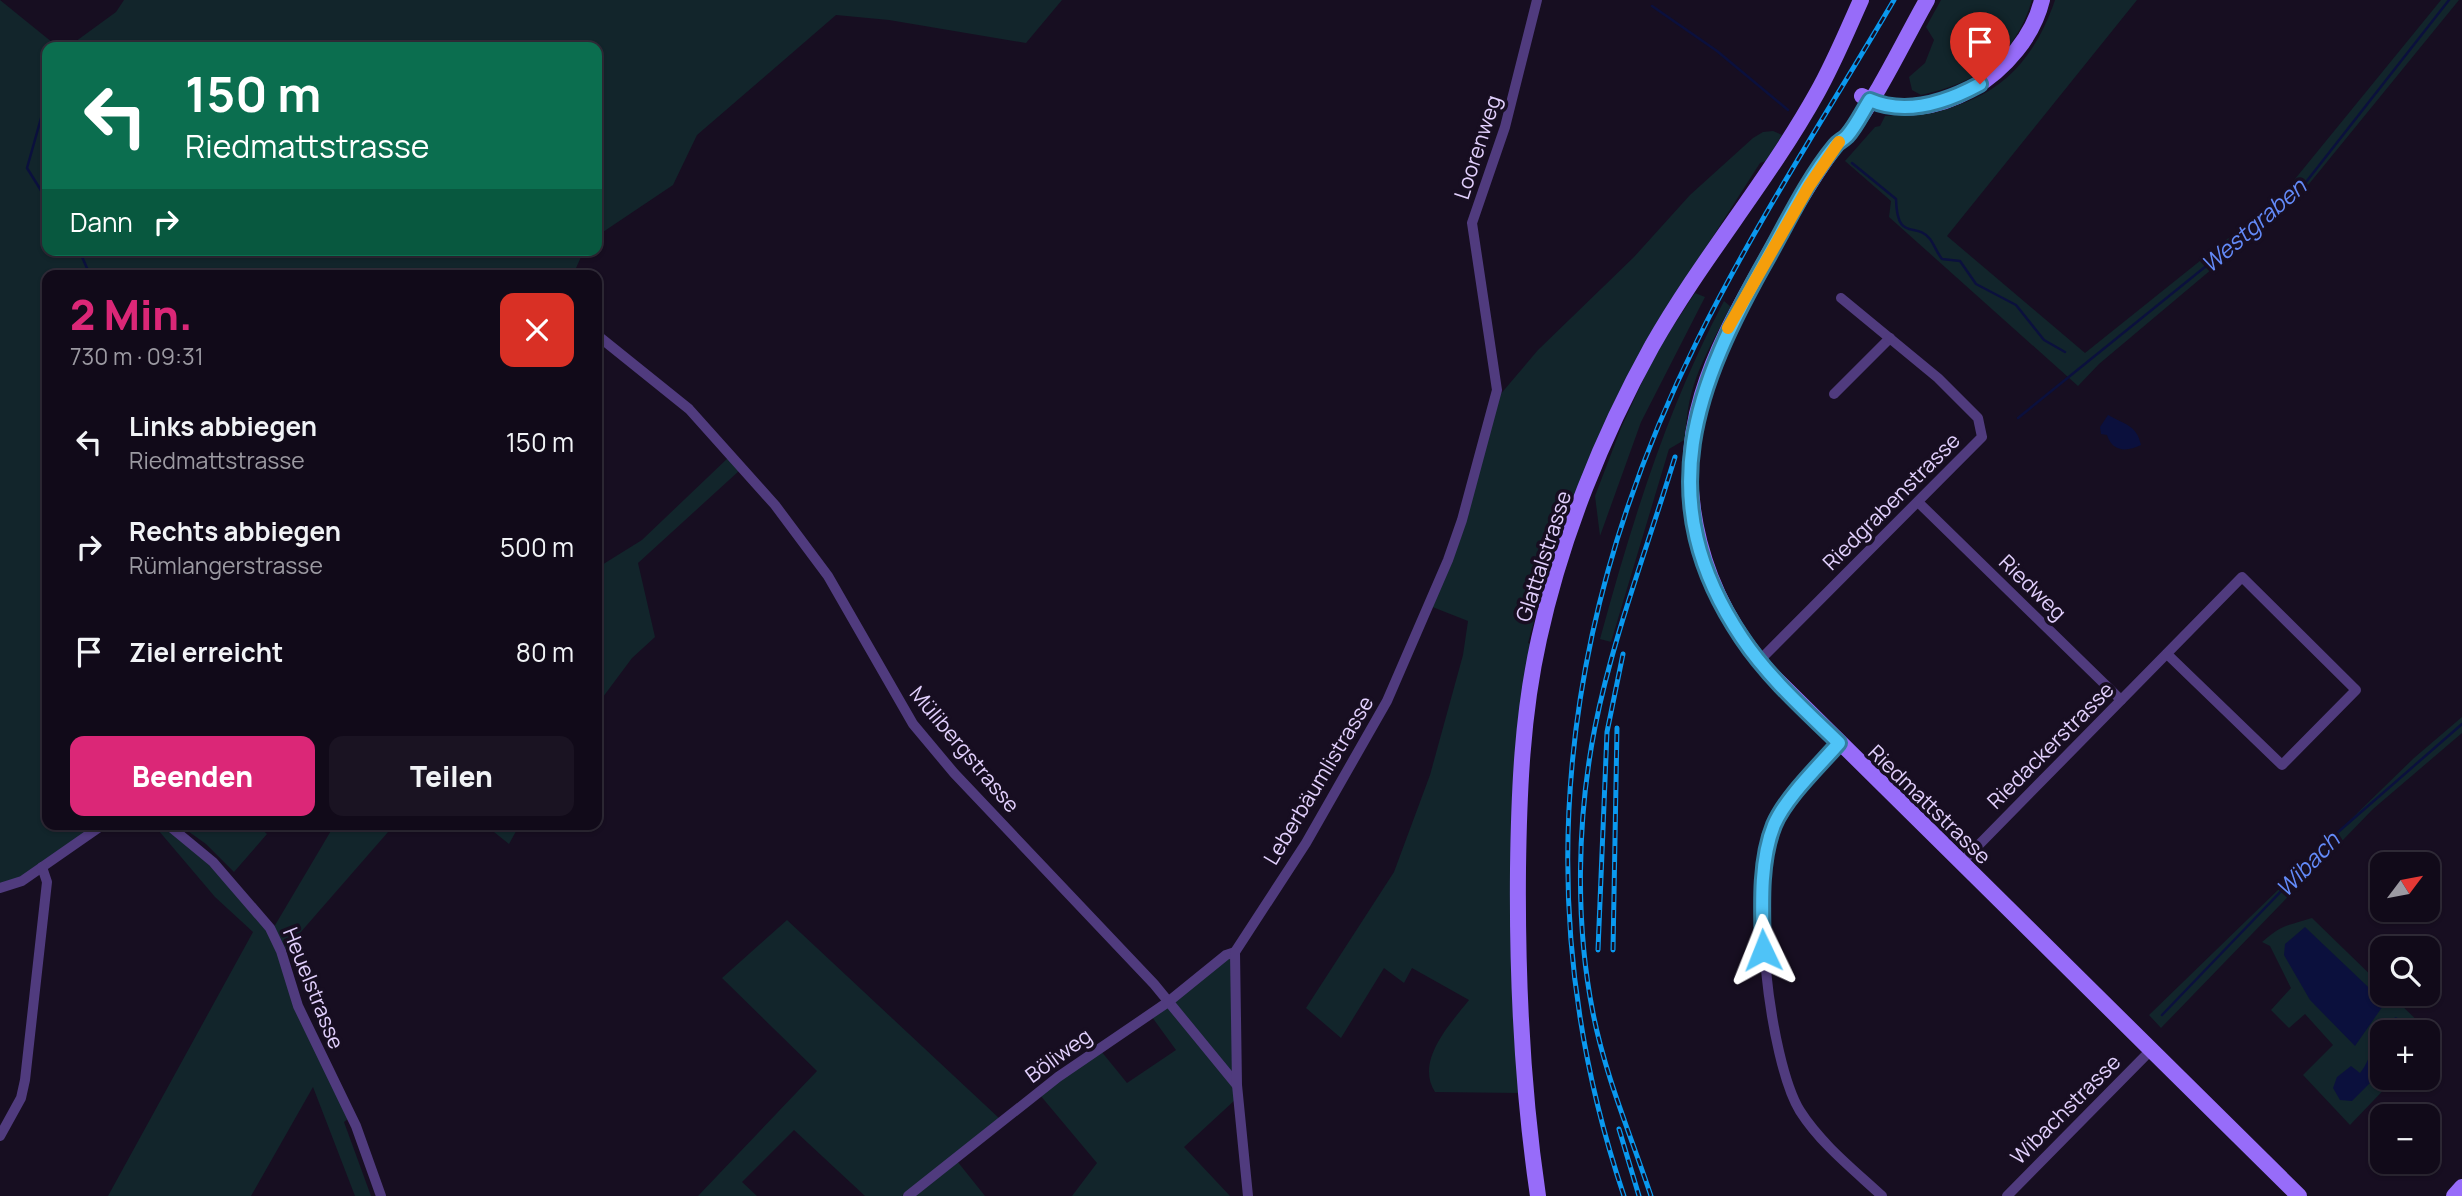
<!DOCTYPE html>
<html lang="de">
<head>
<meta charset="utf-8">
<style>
  :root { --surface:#110a19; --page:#1a1322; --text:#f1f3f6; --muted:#9c9aa2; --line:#302b38; --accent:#db2777 }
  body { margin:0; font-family:Manrope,sans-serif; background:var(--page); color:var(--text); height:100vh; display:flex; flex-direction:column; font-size:26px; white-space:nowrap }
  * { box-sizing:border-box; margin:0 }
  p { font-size:23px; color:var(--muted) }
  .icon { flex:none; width:38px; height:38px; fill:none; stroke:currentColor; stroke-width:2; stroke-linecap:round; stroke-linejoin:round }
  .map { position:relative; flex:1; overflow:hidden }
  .side { position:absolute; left:42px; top:270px; width:560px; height:560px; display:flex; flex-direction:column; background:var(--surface); border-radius:14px; box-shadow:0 2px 5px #0004,0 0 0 2px var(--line) }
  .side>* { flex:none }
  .hud { position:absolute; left:42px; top:42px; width:560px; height:214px; border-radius:14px; box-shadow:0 2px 5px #0004,0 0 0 2px var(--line); background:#0b6e4f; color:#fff; overflow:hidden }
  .needle { width:46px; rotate:58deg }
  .tools { position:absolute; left:2370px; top:852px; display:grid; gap:14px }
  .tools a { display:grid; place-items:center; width:70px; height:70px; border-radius:14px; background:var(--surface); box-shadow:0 2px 5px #0004,0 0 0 2px var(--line); font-size:35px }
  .pin { position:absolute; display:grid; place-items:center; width:60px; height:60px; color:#fff; margin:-72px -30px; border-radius:50% 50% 50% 0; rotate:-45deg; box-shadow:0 0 7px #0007 }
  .pin .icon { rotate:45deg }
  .me { position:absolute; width:77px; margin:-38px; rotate:358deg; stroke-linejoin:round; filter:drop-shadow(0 0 5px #0008) }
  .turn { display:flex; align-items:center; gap:24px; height:147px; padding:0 28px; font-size:32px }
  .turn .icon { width:91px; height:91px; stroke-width:2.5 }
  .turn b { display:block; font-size:49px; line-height:60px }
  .then { display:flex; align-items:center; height:66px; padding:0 28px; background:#0003; gap:14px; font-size:26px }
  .round { display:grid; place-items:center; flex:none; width:74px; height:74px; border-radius:14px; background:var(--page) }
  .head { display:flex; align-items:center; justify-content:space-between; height:119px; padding:0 28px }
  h1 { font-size:42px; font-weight:800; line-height:52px; color:var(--accent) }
  .button { display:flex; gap:14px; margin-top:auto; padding:14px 28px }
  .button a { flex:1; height:80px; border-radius:14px; background:var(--accent); color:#fff; font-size:28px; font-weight:800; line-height:80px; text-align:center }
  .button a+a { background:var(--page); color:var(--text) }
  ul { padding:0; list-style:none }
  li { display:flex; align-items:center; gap:21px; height:105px; padding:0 28px }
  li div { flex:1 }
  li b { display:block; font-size:26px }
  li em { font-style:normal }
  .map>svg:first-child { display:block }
  .green { fill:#12252b }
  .water { fill:#0b103d }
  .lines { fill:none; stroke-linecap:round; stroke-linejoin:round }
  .stream { stroke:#0b103d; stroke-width:2.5 }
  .street { stroke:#503b7e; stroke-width:10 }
  .secondary { stroke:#976cf9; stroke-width:16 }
  .rail-casing { stroke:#0a99ef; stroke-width:5 }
  .rail { stroke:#170e21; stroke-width:2.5; stroke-dasharray:8; stroke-linecap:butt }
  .route-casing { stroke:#337fa1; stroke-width:18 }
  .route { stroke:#4fc3f7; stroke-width:12 }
  .slow { stroke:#f59e0b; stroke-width:12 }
  .labels { text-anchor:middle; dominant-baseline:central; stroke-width:7; stroke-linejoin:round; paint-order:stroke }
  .street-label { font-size:21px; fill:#e2d0fd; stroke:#170e21 }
  .water-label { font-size:23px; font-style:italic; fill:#638af8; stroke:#170e21 }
</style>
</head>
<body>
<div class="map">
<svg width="2462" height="1196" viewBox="0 0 2462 1196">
  <rect width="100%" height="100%" fill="#170e21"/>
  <g class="green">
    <polygon points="0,0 58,47 47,47 47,250 584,250 573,275 47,275 47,824 104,824 42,867 0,888"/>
    <polygon points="124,0 1062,0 1026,43 889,20 836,15 697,135 673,185 597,236 597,47 68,47 116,12"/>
    <path d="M1941 0H2032C2015 56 1978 83 1921 95L1912 90 1909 77 1925 63 1934 40 1926 27Z"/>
    <path d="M2055 0H2137L1947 236 2085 353 2281 196 2441 0H2459L2300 195 2099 364 2078 386 1889 217 1891 201 1845 161 1875 127 1880 126 1885 116C1971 114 2026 85 2055 0Z"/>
    <path d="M1773 131 1782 135 1766 161 1760 163 1680 288 1546 577 1528 643 1532 644 1519 716 1521 1093 1435 1092C1415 1061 1450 1024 1469 1000L1412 968 1404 983 1384 968 1341 1038 1306 1008 1394 872 1430 775 1463 655 1468 621 1430 606 1499 396 1538 350 1634 257 1690 195 1753 138 1763 132Z"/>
    <polygon points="1695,293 1705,297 1641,422 1600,536 1595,496 1621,428 1655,354"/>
    <path d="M1724 301 1731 307C1707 352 1685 387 1686 439L1669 449 1611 642 1600 639C1632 522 1667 408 1724 301Z"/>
    <polygon points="729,457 740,470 638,563 655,637 632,658 597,705 597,568 642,540"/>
    <polygon points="2462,717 2462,733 2373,809 2161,1028 2149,1015 2414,758"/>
    <polygon points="153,824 163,824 198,853 268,928 349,1118 344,1122 371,1196 355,1196 313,1087 251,1196 108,1196 253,932 215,897"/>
    <polygon points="178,824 256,824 267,834 234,872 206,844"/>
    <polygon points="335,824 395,824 286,949 274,927"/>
    <polygon points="484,824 520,824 509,844"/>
    <path d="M2312 918 2382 986V994H2390L2434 1037 2427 1044V1032H2382V1078H2395L2350 1125 2303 1075 2333 1045 2305 1014 2289 1028 2271 1010 2291 988 2270 946 2262 942C2283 924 2287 926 2312 918Z"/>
    <polygon points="787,920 1000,1119 902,1196 865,1196 794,1130 742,1182 757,1196 698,1196 817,1071 722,978"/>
    <polygon points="1233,955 1236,1099 1184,1147 1230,1196 1072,1196 1097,1163 1040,1095 1101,1051 1127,1083 1176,1050 1152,1017"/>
    <polygon points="957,1161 985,1196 912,1196"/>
  </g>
  <g class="water">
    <path d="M2108 415C2124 424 2137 425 2141 445 2127 452 2112 452 2107 435L2101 434 2100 427Z"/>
    <polygon points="2305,927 2385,1003 2355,1046 2310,1000 2284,955 2285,944"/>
    <path d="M2396 1017 2407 1027 2408 1032H2382L2380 1073 2352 1101 2340 1100 2333 1088 2337 1077 2351 1066 2360 1073C2375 1055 2373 1028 2396 1017Z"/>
  </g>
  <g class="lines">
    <g class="stream">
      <polyline points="1652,6 1717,51 1788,110"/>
      <polyline points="47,97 27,168 47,200"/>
      <path d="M1852 163 1896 199C1897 243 1916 221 1930 239 1934 244 1937 253 1942 259L1960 261 1976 284 2016 305 2044 340 2065 352"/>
      <polyline points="79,250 90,275"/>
      <polyline points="2018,418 2299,191 2449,0"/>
      <polyline points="2162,1015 2337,833 2462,724"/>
    </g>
    <g class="street">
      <polyline points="597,335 689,409 775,505 828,576 913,724 954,773 1154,984 1236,1084"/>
      <polyline points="1834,394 1890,338"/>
      <polyline points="1918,502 2121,700"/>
      <polyline points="1759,661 1982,437 1978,418 1938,378 1841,298"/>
      <path d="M1839 743C1817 768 1790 794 1775 823 1748 876 1769 1061 1800 1111 1821 1144 1854 1170 1882 1196"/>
      <polyline points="167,824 213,862 270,928 281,951 298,1006 356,1126 381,1196"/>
      <polyline points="1961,863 2242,577 2356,690 2282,765 2167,654"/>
      <polyline points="0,888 22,881 104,824"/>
      <polyline points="0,1136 21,1098 25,1080 47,882 42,867"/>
      <polyline points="908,1196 1058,1077 1168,1002 1226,955 1235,952"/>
      <polyline points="1248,1196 1237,1085 1235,952 1306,843 1387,701 1448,560 1462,520 1497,390 1472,223 1505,127 1537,0"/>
      <polyline points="2007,1196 2151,1050"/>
    </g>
    <g class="secondary">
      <path d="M1927 0C1902 44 1880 93 1849 133 1845 138 1838 142 1834 148 1806 186 1783 229 1760 270 1737 311 1715 351 1702 395 1672 493 1703 597 1769 672L2299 1196"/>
      <path d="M1862 96C1932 134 2025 71 2042 0"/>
      <path d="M1538 1196C1522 1088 1517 978 1518 869 1519 792 1522 715 1539 639 1561 538 1602 436 1652 346 1702 258 1768 181 1817 93 1834 63 1847 31 1861 0"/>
      <polyline points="2454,1196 2462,1187"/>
    </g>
    <g class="rail-casing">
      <g id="rail">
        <polyline points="1598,950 1607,732 1623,654"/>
        <polyline points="1613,950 1617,728"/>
        <polyline points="1619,1129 1639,1196"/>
        <path d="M1624 1196C1525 902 1561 614 1698 339 1756 222 1828 112 1894 0"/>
        <path d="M1651 1196C1631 1136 1605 1075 1593 1013 1575 923 1577 818 1595 727 1613 636 1648 546 1675 457"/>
      </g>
    </g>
    <use href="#rail" class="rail"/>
  </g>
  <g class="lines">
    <g class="route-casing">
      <path id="route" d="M1763 950C1762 910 1759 862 1774 825 1786 797 1819 766 1839 743 1805 710 1768 677 1742 638 1649 500 1695 385 1769 255 1789 219 1808 179 1835 146 1838 142 1843 140 1847 136 1856 126 1863 111 1870 100 1906 116 1947 102 1980 84"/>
    </g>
    <use href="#route" class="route"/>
    <polyline class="slow" points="1728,328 1809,186 1839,142"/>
  </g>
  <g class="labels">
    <g class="street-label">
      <text transform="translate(1477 147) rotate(-72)">Loorenweg</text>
      <text transform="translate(1891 501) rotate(-45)">Riedgrabenstrasse</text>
      <text transform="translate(1543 556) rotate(-72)">Glattalstrasse</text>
      <text transform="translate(2033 587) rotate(44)">Riedweg</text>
      <text transform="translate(2050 745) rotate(-45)">Riedackerstrasse</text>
      <text transform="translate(965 749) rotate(50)">Mülibergstrasse</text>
      <text transform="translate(1318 780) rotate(-59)">Leberbäumlistrasse</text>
      <text transform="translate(1930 804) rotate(44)">Riedmattstrasse</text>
      <text transform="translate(314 988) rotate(68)">Heuelstrasse</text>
      <text transform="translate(1058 1055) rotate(-36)">Böliweg</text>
      <text transform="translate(2065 1109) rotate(-45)">Wibachstrasse</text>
    </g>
    <g class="water-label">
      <text transform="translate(2253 225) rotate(-41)">Westgraben</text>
      <text transform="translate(2307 864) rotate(-46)">Wibach</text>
    </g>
  </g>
</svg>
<div class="tools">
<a><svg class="needle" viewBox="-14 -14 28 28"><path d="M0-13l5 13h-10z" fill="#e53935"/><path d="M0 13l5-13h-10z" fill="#9c9aa2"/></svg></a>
<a><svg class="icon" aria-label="search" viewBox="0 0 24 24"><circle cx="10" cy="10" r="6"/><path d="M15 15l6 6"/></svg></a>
<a>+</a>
<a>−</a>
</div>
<div class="pin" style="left:1980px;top:84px;background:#d93025"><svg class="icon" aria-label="arrive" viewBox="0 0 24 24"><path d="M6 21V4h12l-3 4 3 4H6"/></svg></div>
<svg class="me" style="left:1763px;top:950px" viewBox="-20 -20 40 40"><path d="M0-17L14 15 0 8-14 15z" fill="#4fc3f7" stroke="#fff" stroke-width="4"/></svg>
<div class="hud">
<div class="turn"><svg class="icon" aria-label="left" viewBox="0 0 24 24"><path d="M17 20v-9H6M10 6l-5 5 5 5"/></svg><div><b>150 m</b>Riedmattstrasse</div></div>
<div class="then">Dann<svg class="icon" aria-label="right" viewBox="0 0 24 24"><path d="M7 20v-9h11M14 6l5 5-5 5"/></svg></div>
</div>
<section class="side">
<div class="head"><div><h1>2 Min.</h1><p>730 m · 09:31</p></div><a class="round" style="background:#d93025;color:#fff"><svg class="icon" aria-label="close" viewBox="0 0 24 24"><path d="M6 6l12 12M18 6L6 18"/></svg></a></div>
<ul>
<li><svg class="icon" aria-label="left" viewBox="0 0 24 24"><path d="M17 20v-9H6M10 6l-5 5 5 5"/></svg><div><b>Links abbiegen</b><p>Riedmattstrasse</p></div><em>150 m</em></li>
<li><svg class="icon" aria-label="right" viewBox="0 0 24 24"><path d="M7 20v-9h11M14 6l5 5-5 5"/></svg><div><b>Rechts abbiegen</b><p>Rümlangerstrasse</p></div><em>500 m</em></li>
<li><svg class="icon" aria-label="arrive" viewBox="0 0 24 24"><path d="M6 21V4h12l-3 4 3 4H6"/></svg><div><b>Ziel erreicht</b></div><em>80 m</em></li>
</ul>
<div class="button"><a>Beenden</a><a>Teilen</a></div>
</section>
</div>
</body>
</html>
